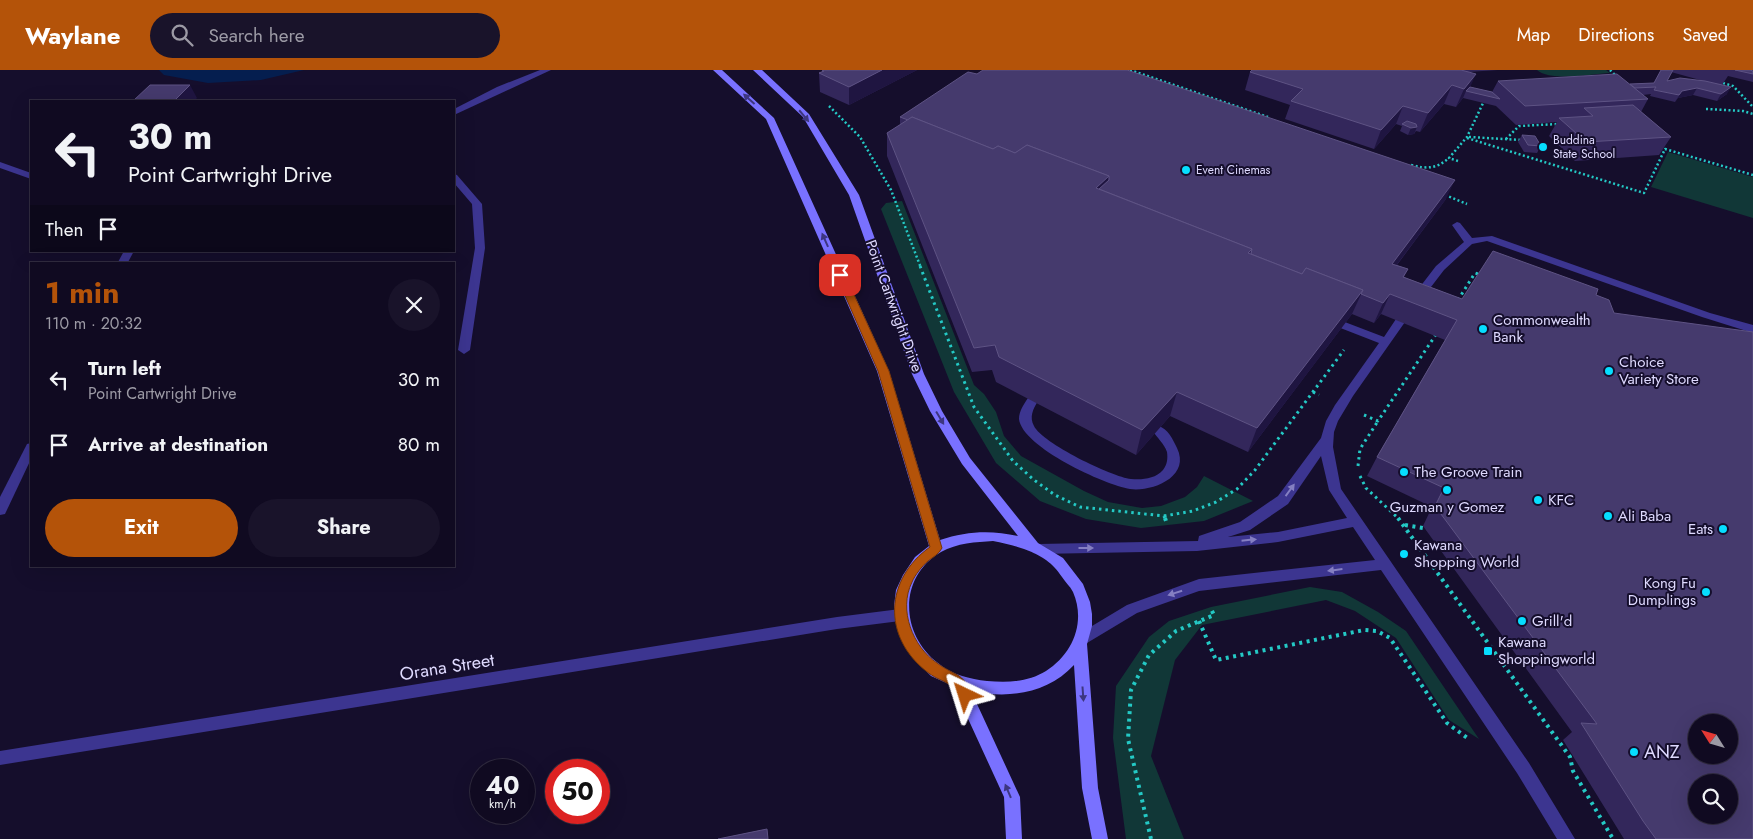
<!DOCTYPE html>
<html lang="en">
<head>
<meta charset="utf-8">
<style>
  :root { --surface:#100a21; --page:#19132a; --text:#f1f3f6; --muted:#9c9aa5; --line:#302b3f; --accent:#b45309 }
  body { margin:0; font-family:Jost,sans-serif; background:var(--page); color:var(--text); height:100vh; display:flex; flex-direction:column; font-size:19px; white-space:nowrap }
  * { box-sizing:border-box; margin:0 }
  p { font-size:16px; color:var(--muted) }
  .icon { flex:none; width:28px; height:28px; fill:none; stroke:currentColor; stroke-width:2; stroke-linecap:round; stroke-linejoin:round }
  .map { position:relative; flex:1; overflow:hidden }
  .details { position:absolute; left:30px; top:192px; width:425px; height:305px; display:flex; flex-direction:column; background:var(--surface); border-radius:0px; box-shadow:0 5px 20px #0002,0 0 0 1px var(--line) }
  .details>* { flex:none }
  .banner { position:absolute; left:30px; top:30px; width:425px; height:152px; border-radius:0px; box-shadow:0 5px 20px #0002,0 0 0 1px var(--line); background:#100a21; color:var(--text); overflow:hidden }
  .needle { width:32px; rotate:307deg }
  .buttons { position:absolute; left:1688px; top:644px; display:grid; gap:10px }
  .buttons a { display:grid; place-items:center; width:50px; height:50px; border-radius:50%; background:var(--surface); box-shadow:0 5px 20px #0002,0 0 0 1px var(--line); font-size:25px }
  .speed { position:absolute; left:470px; top:689px; display:flex; gap:10px; font-size:25px; font-weight:700; text-align:center }
  .speed>* { display:grid; place-content:center; width:65px; height:65px; border-radius:50%; background:var(--surface); box-shadow:0 5px 20px #0002,0 0 0 1px var(--line); line-height:1 }
  .speed small { font-size:12px; font-weight:400 }
  .speed .limit { border:8px solid #d22; background:#fff; color:#111 }
  .pin { position:absolute; display:grid; place-items:center; width:42px; height:42px; color:#fff; margin:-21px; border-radius:10px; box-shadow:0 2px 8px #0006 }
  .me { position:absolute; width:55px; margin:-28px; rotate:319deg; stroke-linejoin:round; filter:drop-shadow(0 0 4px #0008) }
  .turn { display:flex; align-items:center; gap:18px; height:105px; padding:0 15px; font-size:22px }
  .turn .icon { width:65px; height:65px; stroke-width:2.5 }
  .turn b { display:block; font-size:35px; line-height:42px }
  .then { display:flex; align-items:center; height:48px; padding:0 15px; background:#0003; gap:10px; font-size:19px }
  .round { display:grid; place-items:center; flex:none; width:52px; height:52px; border-radius:26px; background:var(--page) }
  .summary { display:flex; align-items:center; justify-content:space-between; height:85px; padding:0 15px }
  h1 { font-size:30px; font-weight:700; line-height:38px; color:var(--accent) }
  .action { display:flex; gap:10px; margin-top:auto; padding:10px 15px }
  .action a { flex:1; height:58px; border-radius:30px; background:var(--accent); color:#fff; font-size:20px; font-weight:700; line-height:58px; text-align:center }
  .action a+a { background:var(--page); color:var(--text) }
  ul { padding:0; list-style:none }
  li { display:flex; align-items:center; gap:15px; height:65px; padding:0 15px }
  li div { flex:1 }
  li b { display:block; font-size:19px }
  li em { font-style:normal }
  header { display:flex; align-items:center; gap:30px; box-sizing:border-box; height:70px; padding:0 25px; background:var(--accent); color:#fff }
  header strong { font-size:24px }
  nav { display:flex; gap:28px; margin-inline-start:auto; font-size:18px }
  .search { width:350px; height:45px; background:var(--page); display:flex; align-items:center; gap:12px; box-sizing:border-box; padding:0 18px; border-radius:28px; color:var(--muted); font-size:19px }
  .map>svg:first-child { display:block }
  .green { fill:#113737 }
  .water { fill:#051e4f }
  .lines { fill:none; stroke-linecap:round; stroke-linejoin:round }
  .path-far2 { stroke:#24c9c5; stroke-width:2.5; stroke-dasharray:2 2.5; stroke-linecap:butt }
  .path-far1 { stroke:#24c9c5; stroke-width:3; stroke-dasharray:2.5 4; stroke-linecap:butt }
  .path { stroke:#24c9c5; stroke-width:4; stroke-dasharray:3 4.5; stroke-linecap:butt }
  .lane { fill:#3c3590; fill-rule:evenodd }
  .street { fill:#3c3590; fill-rule:evenodd }
  .secondary { fill:#7971ff; fill-rule:evenodd }
  .wall { fill:#33275b; fill-rule:evenodd }
  .shaded-wall { fill:#1f1541 }
  .building { fill:#453a6d; stroke:#5e5384; fill-rule:evenodd }
  .oneway { fill:#3d3680 }
  .oneway2 { fill:#857fc2 }
  .route { fill:#b45309; stroke:#753606 }
  .poi-dot { fill:#06deff; stroke:#150e2c; stroke-width:2 }
  .labels { text-anchor:middle; dominant-baseline:central; stroke-width:4; stroke-linejoin:round; paint-order:stroke }
  .far-poi-label { font-size:12px; fill:#dfdaff; stroke:#150e2c; text-anchor:start }
  .street-label { font-size:15px; fill:#dfdaff; stroke:#150e2c }
  .poi-label { font-size:15px; fill:#dfdaff; stroke:#150e2c; text-anchor:start }
  .near-street-label { font-size:18px; fill:#dfdaff; stroke:#150e2c }
  .near-poi-label { font-size:18px; fill:#dfdaff; stroke:#150e2c; text-anchor:start }
</style>
</head>
<body>
<header>
<strong>Waylane</strong>
<div class="search"><svg class="icon" aria-label="search" viewBox="0 0 24 24"><circle cx="10" cy="10" r="6"/><path d="M15 15l6 6"/></svg>Search here</div>
<nav><a>Map</a><a>Directions</a><a>Saved</a></nav>
</header>
<div class="map">
<svg width="1753" height="769" viewBox="0 0 1753 769">
  <rect width="100%" height="100%" fill="#150e2c"/>
  <g class="green">
    <path d="M1537 0H1606L1610 3C1592 4 1551 12 1537 0Z"/>
    <polygon points="1668,82 1753,107 1753,148 1651,117"/>
    <polygon points="902,131 974,315 984,324 996,342 1004,366 1021,386 1084,421 1108,432 1142,438 1161,436 1185,427 1197,417 1204,406 1253,431 1204,451 1141,458 1086,449 1040,431 996,393 954,322 881,139 886,133"/>
    <polygon points="1310,517 1342,522 1378,542 1406,561 1479,669 1449,650 1396,568 1355,541 1326,530 1202,555 1175,590 1151,686 1184,769 1126,769 1113,668 1116,616 1149,567 1169,551 1211,537"/>
  </g>
  <polygon class="water" points="159,0 304,0 261,10 208,13 164,5"/>
  <g class="lines">
    <g class="path-far2">
      <polyline points="1130,0 1268,47"/>
      <polyline points="1610,0 1616,6"/>
      <polyline points="1723,13 1733,16 1753,37"/>
      <polyline points="829,36 860,67 891,120 921,198"/>
      <polyline points="1706,39 1743,41 1753,44"/>
      <polyline points="1469,67 1522,70"/>
      <polyline points="1467,68 1644,123 1665,79 1753,105"/>
      <polyline points="1506,69 1519,56 1558,54"/>
      <polyline points="1458,91 1449,88 1467,67 1484,31"/>
      <path d="M1411 95C1427 99 1436 99 1449 88"/>
      <polyline points="1445,125 1467,134"/>
    </g>
    <g class="path-far1">
      <polyline points="920,196 974,337 1013,391 1034,410 1055,425 1080,437 1164,446 1165,449"/>
      <polyline points="1458,230 1475,203 1481,205"/>
      <polyline points="1313,322 1319,325"/>
      <polyline points="1364,345 1378,351 1437,263"/>
      <polyline points="1358,396 1360,379 1378,351"/>
      <polyline points="1360,406 1366,418 1399,449"/>
      <polyline points="1164,446 1193,441 1216,432 1237,419 1255,400 1344,280"/>
    </g>
    <g class="path">
      <polyline points="1165,448 1166,451"/>
      <polyline points="1398,448 1570,687 1573,701 1613,769"/>
      <polyline points="1405,455 1429,459"/>
      <polyline points="1199,551 1216,590 1364,560 1377,561 1390,568 1447,653 1470,670"/>
      <polyline points="1151,769 1128,669 1131,620 1149,585 1176,561 1214,545 1211,539"/>
    </g>
    <g class="lane">
      <polygon points="1457,152 1460,153 1472,168 1492,166 1710,243 1753,255 1753,263 1702,247 1487,171 1472,174 1444,200 1421,230 1413,230 1412,228 1413,226 1436,196 1464,172 1452,155"/>
      <path d="M1329 246 1384 267 1396 249 1400 248 1405 252 1353 326 1338 351 1334 362 1333 377 1341 419 1529 693 1575 769H1557L1517 703 1381 500 1199 521 1137 543 1087 573 1082 575 1077 573 1075 569 1077 565 1127 535 1199 509 1375 490 1353 457 1278 472 1197 481 1038 484 1033 483 1031 479 1033 475 1038 474 1198 471 1199 466 1240 452 1278 426 1321 368 1326 351 1335 335 1379 273 1325 252 1324 250ZM1321 386 1329 420 1347 448 1278 462 1228 467 1250 460 1288 434Z"/>
      <path d="M1032 327 1038 331C1033 339 1029 347 1034 356 1042 373 1112 407 1131 409 1142 410 1155 409 1163 400 1167 395 1168 389 1167 382 1164 373 1157 368 1152 360L1158 356C1168 358 1173 370 1177 378 1191 407 1152 422 1130 419 1105 415 1022 377 1019 349 1019 341 1024 334 1028 328Z"/>
    </g>
    <g class="street">
      <polygon points="540,0 551,0 454,45 454,39 497,17"/>
      <polygon points="0,92 31,103 31,109 0,98"/>
      <polygon points="454,104 457,105 482,134 485,178 470,280 464,284 458,280 475,178 472,134 454,113"/>
      <polygon points="124,181 134,181 127,194 117,194"/>
      <polygon points="31,373 31,389 5,444 0,445 0,427 27,374"/>
      <polygon points="900,539 905,541 907,545 905,549 900,551 837,559 0,695 0,681 837,547"/>
    </g>
    <path class="secondary" d="M713 0H722L774 48 889 301 940 470C967 461 991 460 1018 466L962 394 930 341 912 304 849 125 803 47 753 0H762L809 44 859 125 924 304 942 341 970 388 1038 473 1063 488 1083 514 1090 532 1092 544V556L1087 574 1098 718 1108 769H1092L1082 718 1074 595C1047 624 1008 629 971 621L1020 727 1022 769H1006L1004 727 953 616 931 606 913 588 901 569 896 553 894 536 896 520 903 505 915 487 929 476 877 301 766 49ZM993 471C1012 475 1031 479 1046 490 1053 495 1057 500 1062 507 1065 512 1070 516 1073 522 1086 552 1073 584 1046 601 1028 612 1008 613 987 611 970 609 952 605 938 593 900 564 898 507 941 482 957 473 976 472 993 471Z"/>
  </g>
  <g class="wall">
    <polygon points="822,0 917,0 849,35 820,22 819,3 822,2"/>
    <path d="M1252 0H1498L1468 2 1470 17 1492 22 1498 11 1630 14 1654 13 1661 0H1750L1753 1V12L1728 6 1722 15 1727 24 1717 31 1693 25 1678 28 1675 32 1650 26 1651 24 1643 25 1648 29 1641 42 1671 67 1659 85 1575 91 1549 66 1557 52 1516 55 1496 36 1463 28 1456 37 1444 34 1420 62 1416 61 1414 64 1408 65 1400 61 1402 56 1396 54 1374 79 1285 49 1290 35 1245 20 1250 2ZM1671 2 1700 10 1667 11Z"/>
    <polygon points="900,47 1446,129 1397,195 1408,199 1404,207 1462,229 1596,225 1753,769 1624,769 1563,670 1572,662 1423,456 1432,437 1367,406 1377,387 1445,270 1381,244 1374,253 1352,244 1248,382 1170,346 1136,385 996,312 992,300 972,302 887,86 887,63 900,55"/>
    <polygon points="1522,65 1541,76 1537,83 1524,82 1518,72"/>
  </g>
  <g class="shaded-wall">
    <polygon points="882,0 917,0 849,35 849,17"/>
    <polygon points="1476,4 1468,22 1466,21 1463,28 1456,37 1464,19"/>
    <polygon points="190,15 197,28 194,31 174,31"/>
    <polygon points="1452,15 1444,34 1420,62 1428,43"/>
    <polygon points="1731,17 1727,24 1717,31 1721,24"/>
    <polygon points="1697,18 1693,25 1678,28 1675,32 1682,21"/>
    <polygon points="1403,36 1396,54 1374,79 1381,60"/>
    <polygon points="1417,57 1414,64 1408,65 1411,58"/>
    <polygon points="1109,106 1106,126 1096,118"/>
    <polygon points="1455,110 1446,129 1383,213 1392,194"/>
    <polygon points="1363,220 1352,244 1248,382 1257,358"/>
    <polygon points="1390,224 1381,244 1374,253 1383,233"/>
    <polygon points="1177,322 1170,346 1136,385 1142,360"/>
  </g>
  <g class="building">
    <polygon points="822,0 882,0 849,17 819,3 824,1"/>
    <path d="M983 0H1127L1455 110 1392 194 1408 199 1403 207 1462 229 1493 181 1598 219 1596 225 1609 230 1614 243 1753 262V769H1656L1643 751 1581 653 1597 654 1435 436 1444 418 1377 387 1457 250 1390 224 1383 233 1361 224 1363 220 1306 198 1302 204 1251 184 1252 179 1099 119 1109 110V106L1027 75 1015 83 998 76 993 79 912 47 908 50 900 47 968 2 977 4ZM1696 652H1729V685H1696ZM1696 712H1729V745H1696Z"/>
    <polygon points="1252,0 1461,0 1476,4 1464,19 1452,15 1428,43 1403,36 1381,60 1291,31 1303,19 1250,2"/>
    <polygon points="1661,0 1673,0 1667,11 1680,8 1705,11 1731,17 1721,24 1697,18 1682,21 1679,25 1654,20 1656,17 1635,18 1630,14 1654,13"/>
    <polygon points="1735,0 1750,0 1753,1 1753,4"/>
    <polygon points="1617,4 1648,29 1525,36 1498,11"/>
    <polygon points="150,15 190,15 174,31 133,31"/>
    <polygon points="1470,17 1492,22 1500,29 1466,21"/>
    <polygon points="1633,35 1671,67 1586,72 1559,48 1593,46 1584,38"/>
    <polygon points="912,47 993,79 998,76 1015,83 1027,75 1109,106 1096,118 1252,179 1248,183 1302,204 1306,198 1363,220 1257,358 1177,322 1142,360 999,287 995,275 974,278 887,63"/>
    <polygon points="1407,51 1416,54 1417,57 1411,58 1402,54"/>
    <polygon points="1522,65 1535,66 1541,76 1528,75"/>
    <polygon points="767,759 768,769 718,769"/>
  </g>
  <defs><path id="oneway-solid" d="M-6-.8H1V-3.2L6.5 0L1 3.2V.8H-6Z" transform="scale(1.25)"/></defs>
  <g class="oneway">
    <use href="#oneway-solid" transform="translate(749 29) rotate(-138)"/>
    <use href="#oneway-solid" transform="translate(804 46) rotate(50)"/>
    <use href="#oneway-solid" transform="translate(825 170) rotate(-114)"/>
    <use href="#oneway-solid" transform="translate(940 348) rotate(59)"/>
    <use href="#oneway-solid" transform="translate(1083 624) rotate(86)"/>
    <use href="#oneway-solid" transform="translate(1008 721) rotate(-113)"/>
  </g>
  <g class="oneway2">
    <use href="#oneway-solid" transform="translate(1290 420) rotate(-54)"/>
    <use href="#oneway-solid" transform="translate(1249 470) rotate(-6)"/>
    <use href="#oneway-solid" transform="translate(1086 478)"/>
    <use href="#oneway-solid" transform="translate(1335 500) rotate(173)"/>
    <use href="#oneway-solid" transform="translate(1175 523) rotate(162)"/>
  </g>
  <path class="route" d="M840 202 845 205 889 301 942 478C939 484 933 487 928 491 922 496 915 505 912 512 898 540 913 577 937 593 956 607 962 601 972 625L970 630 965 632 960 630C950 608 942 614 926 601 882 566 885 509 930 477L878 301 836 205Z"/>
  <g class="poi-dot">
    <circle cx="1543" cy="77" r="5"/>
    <circle cx="1186" cy="100" r="5"/>
    <circle cx="1483" cy="259" r="5"/>
    <circle cx="1609" cy="301" r="5"/>
    <circle cx="1404" cy="402" r="5"/>
    <circle cx="1447" cy="420" r="5"/>
    <circle cx="1538" cy="430" r="5"/>
    <circle cx="1608" cy="446" r="5"/>
    <circle cx="1723" cy="459" r="5"/>
    <circle cx="1404" cy="484" r="5"/>
    <circle cx="1706" cy="522" r="5"/>
    <circle cx="1522" cy="551" r="5"/>
    <rect x="1483" y="576" width="10" height="10" rx="2.5"/>
    <circle cx="1634" cy="682" r="5"/>
  </g>
  <g class="labels">
    <g class="far-poi-label">
      <text x="1553" y="70">Buddina<tspan x="1553" dy="14">State School</tspan></text>
      <text x="1196" y="100">Event Cinemas</text>
    </g>
    <g class="street-label">
      <text transform="translate(894 236) rotate(70)">Point Cartwright Drive</text>
    </g>
    <g class="poi-label">
      <text x="1493" y="250">Commonwealth<tspan x="1493" dy="17">Bank</tspan></text>
      <text x="1619" y="292">Choice<tspan x="1619" dy="17">Variety Store</tspan></text>
      <text x="1414" y="402">The Groove Train</text>
      <text x="1548" y="430">KFC</text>
      <text x="1447" y="437" text-anchor="middle">Guzman y Gomez</text>
      <text x="1618" y="446">Ali Baba</text>
      <text x="1713" y="459" text-anchor="end">Eats</text>
      <text x="1414" y="475">Kawana<tspan x="1414" dy="17">Shopping World</tspan></text>
      <text x="1696" y="513" text-anchor="end">Kong Fu<tspan x="1696" dy="17">Dumplings</tspan></text>
      <text x="1532" y="551">Grill'd</text>
      <text x="1498" y="572">Kawana<tspan x="1498" dy="17">Shoppingworld</tspan></text>
    </g>
    <g class="near-street-label">
      <text transform="translate(447 597) rotate(-9)">Orana Street</text>
    </g>
    <g class="near-poi-label">
      <text x="1644" y="682">ANZ</text>
    </g>
  </g>
</svg>
<div class="buttons">
<a><svg class="needle" viewBox="-14 -14 28 28"><path d="M0-13l5 13h-10z" fill="#e53935"/><path d="M0 13l5-13h-10z" fill="#9c9aa5"/></svg></a>
<a><svg class="icon" aria-label="search" viewBox="0 0 24 24"><circle cx="10" cy="10" r="6"/><path d="M15 15l6 6"/></svg></a>
</div>
<div class="speed"><div>40<small>km/h</small></div><div class="limit">50</div></div>
<div class="pin" style="left:840px;top:205px;background:#d93025"><svg class="icon" aria-label="arrive" viewBox="0 0 24 24"><path d="M6 21V4h12l-3 4 3 4H6"/></svg></div>
<svg class="me" style="left:965px;top:625px" viewBox="-20 -20 40 40"><path d="M0-17L14 15 0 8-14 15z" fill="#b45309" stroke="#fff" stroke-width="4"/></svg>
<div class="banner">
<div class="turn"><svg class="icon" aria-label="left" viewBox="0 0 24 24"><path d="M17 20v-9H6M10 6l-5 5 5 5"/></svg><div><b>30 m</b>Point Cartwright Drive</div></div>
<div class="then">Then<svg class="icon" aria-label="arrive" viewBox="0 0 24 24"><path d="M6 21V4h12l-3 4 3 4H6"/></svg></div>
</div>
<section class="details">
<div class="summary"><div><h1>1 min</h1><p>110 m · 20:32</p></div><a class="round"><svg class="icon" aria-label="close" viewBox="0 0 24 24"><path d="M6 6l12 12M18 6L6 18"/></svg></a></div>
<ul>
<li><svg class="icon" aria-label="left" viewBox="0 0 24 24"><path d="M17 20v-9H6M10 6l-5 5 5 5"/></svg><div><b>Turn left</b><p>Point Cartwright Drive</p></div><em>30 m</em></li>
<li><svg class="icon" aria-label="arrive" viewBox="0 0 24 24"><path d="M6 21V4h12l-3 4 3 4H6"/></svg><div><b>Arrive at destination</b></div><em>80 m</em></li>
</ul>
<div class="action"><a>Exit</a><a>Share</a></div>
</section>
</div>
</body>
</html>
